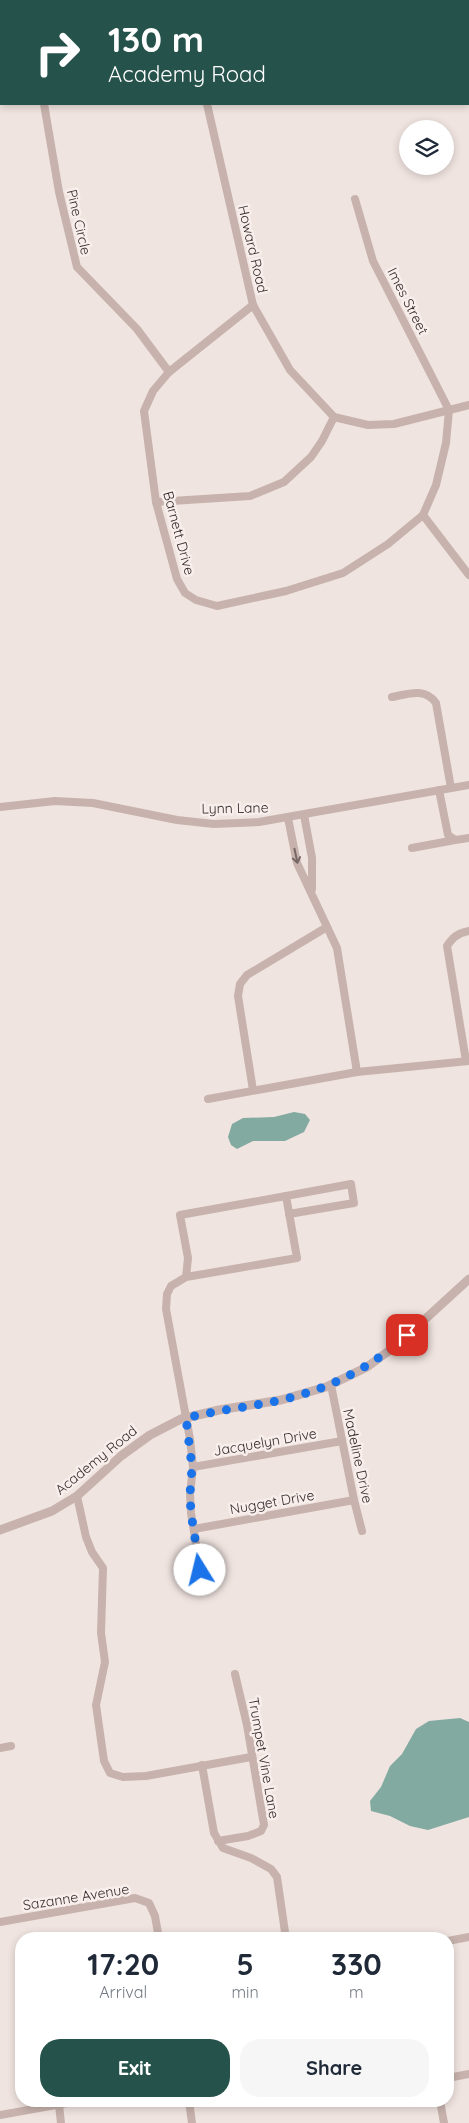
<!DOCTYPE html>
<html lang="en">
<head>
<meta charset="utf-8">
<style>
  :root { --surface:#fff; --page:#f6f6f7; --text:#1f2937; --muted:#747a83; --accent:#25524a }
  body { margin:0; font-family:Quicksand,sans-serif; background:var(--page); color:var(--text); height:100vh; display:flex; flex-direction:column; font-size:19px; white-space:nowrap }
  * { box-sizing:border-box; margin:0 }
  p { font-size:16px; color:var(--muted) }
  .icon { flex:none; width:28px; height:28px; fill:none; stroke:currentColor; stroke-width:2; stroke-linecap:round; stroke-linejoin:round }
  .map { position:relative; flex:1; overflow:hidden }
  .details { position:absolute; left:15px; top:1932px; width:439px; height:175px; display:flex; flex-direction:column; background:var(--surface); border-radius:20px; box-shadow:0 2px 8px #0003 }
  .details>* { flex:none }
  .top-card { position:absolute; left:0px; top:0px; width:470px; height:105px; box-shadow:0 2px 8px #0003; background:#25524a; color:#fff; overflow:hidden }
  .buttons { position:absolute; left:399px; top:120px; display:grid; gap:10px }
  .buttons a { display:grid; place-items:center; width:55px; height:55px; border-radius:50%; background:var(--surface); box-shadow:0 2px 8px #0003; font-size:25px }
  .pin { position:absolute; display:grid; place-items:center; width:42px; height:42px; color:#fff; margin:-21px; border-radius:10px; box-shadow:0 2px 8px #0006 }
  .me { position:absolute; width:55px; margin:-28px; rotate:351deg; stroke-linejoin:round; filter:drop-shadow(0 0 4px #0008) }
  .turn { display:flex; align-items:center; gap:18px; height:105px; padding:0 25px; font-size:22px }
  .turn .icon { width:65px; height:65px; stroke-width:2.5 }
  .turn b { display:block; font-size:35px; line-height:42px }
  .eta { display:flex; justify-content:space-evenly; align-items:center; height:85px; text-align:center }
  .eta b { font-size:30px; font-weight:700; line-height:35px }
  .button { display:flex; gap:10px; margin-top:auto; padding:10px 25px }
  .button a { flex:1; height:58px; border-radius:20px; background:var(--accent); color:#fff; font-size:20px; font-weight:700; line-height:58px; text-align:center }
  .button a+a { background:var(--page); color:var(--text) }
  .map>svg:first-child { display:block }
  .water { fill:#82aaa1 }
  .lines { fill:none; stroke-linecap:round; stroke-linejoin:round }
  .minor { stroke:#c7b2ad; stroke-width:8 }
  .tertiary { stroke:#c7b2ad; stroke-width:9 }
  .oneway { stroke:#776866 }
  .route { stroke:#1a73e8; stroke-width:9; stroke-dasharray:0 16.2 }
  .labels { text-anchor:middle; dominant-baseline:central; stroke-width:5; stroke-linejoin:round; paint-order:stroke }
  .street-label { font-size:14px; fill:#362b2b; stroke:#f8efec }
</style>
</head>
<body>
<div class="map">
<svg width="469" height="2123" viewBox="0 0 469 2123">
  <rect width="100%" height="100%" fill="#f0e4e0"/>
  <g class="water">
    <polygon points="294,1112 305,1114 310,1120 304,1132 285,1141 253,1141 237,1149 231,1145 228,1137 232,1124 243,1118 274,1117"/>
    <polygon points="460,1718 469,1722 469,1817 428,1830 410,1826 390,1816 371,1811 370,1801 381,1787 390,1766 402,1754 416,1729 429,1721"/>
  </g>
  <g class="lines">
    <g class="minor">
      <polyline points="183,0 184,1"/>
      <polyline points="34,1 34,0"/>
      <polyline points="44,104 59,192 77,267 137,329 169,372"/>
      <polyline points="207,104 253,305 290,370 334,417 368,425 394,424 469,405"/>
      <polyline points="253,305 169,372 153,391 144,411 156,502 177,579 185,593 196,600 217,606 286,591 343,573 388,544 423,515 436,485 446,443 449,410 373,261 355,199"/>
      <polyline points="156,502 250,496 284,482 311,457 322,441 334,417"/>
      <polyline points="423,515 469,575"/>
      <path d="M392 697C408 694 425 687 436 703L451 788"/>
      <polyline points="439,790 448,835 455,840 469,838"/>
      <polyline points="0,807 55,801 93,803 177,820 214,824 259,822 469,785"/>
      <polyline points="304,815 312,858 312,889"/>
      <polyline points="288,818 297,863 337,948 357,1072"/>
      <polyline points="412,848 455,840"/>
      <path d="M466 1061 447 946C453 937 458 933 469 931"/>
      <polyline points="253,1090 238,996 240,984 247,975 327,927"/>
      <polyline points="208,1099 357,1072 469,1061"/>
      <polyline points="286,1196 351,1184 354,1203 289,1214"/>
      <polyline points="186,1277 188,1258 180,1215 286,1196 297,1258 186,1277 171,1286 167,1294 166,1309 190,1439 193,1467 190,1494 191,1513 200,1570"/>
      <polyline points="331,1385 354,1500 362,1531"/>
      <polyline points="193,1467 342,1441"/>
      <polyline points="77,1496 86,1537 92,1552 103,1568 101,1633 105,1662 96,1705 104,1761 110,1773 123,1777 146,1776 251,1757"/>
      <polyline points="194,1529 354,1500"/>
      <polyline points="0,1748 11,1746"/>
      <polyline points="202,1765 214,1833 223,1848 251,1858 271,1869 277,1877 286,1939"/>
      <polyline points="218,1841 248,1836 261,1831 264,1825 247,1725 235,1674"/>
      <polyline points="0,1922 135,1898 149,1903 155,1916 159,1939"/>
      <polyline points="448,1941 469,1937"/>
      <polyline points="448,2078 469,2074"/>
      <polyline points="189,2101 192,2123"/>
      <polyline points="440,2101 444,2123"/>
      <polyline points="59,2105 61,2123"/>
      <polyline points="0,2115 78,2101"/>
    </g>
    <polyline class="tertiary" points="0,1530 52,1511 77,1496 121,1456 150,1435 181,1419 219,1410 281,1400 326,1387 367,1367 398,1344 469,1279"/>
  </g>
  <defs><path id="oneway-shaft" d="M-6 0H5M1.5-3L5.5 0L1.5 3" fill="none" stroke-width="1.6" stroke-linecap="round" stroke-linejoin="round" transform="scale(1.25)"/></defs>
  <use class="oneway" href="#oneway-shaft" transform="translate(296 856) rotate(78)"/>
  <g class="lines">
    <path class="route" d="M200 1570 191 1513 190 1494 192 1467 186 1418C218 1410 250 1407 281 1400 329 1389 371 1368 407 1335"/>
  </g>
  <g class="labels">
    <g class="street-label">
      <text transform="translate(79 222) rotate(77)">Pine Circle</text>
      <text transform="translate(253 249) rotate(77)">Howard Road</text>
      <text transform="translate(408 301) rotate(63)">Imes Street</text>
      <text transform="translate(179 533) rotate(75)">Barnett Drive</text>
      <text transform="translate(235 808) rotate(-1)">Lynn Lane</text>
      <text transform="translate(265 1442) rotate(-10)">Jacquelyn Drive</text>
      <text transform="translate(358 1456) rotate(78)">Madeline Drive</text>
      <text transform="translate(96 1460) rotate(-39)">Academy Road</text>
      <text transform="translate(272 1502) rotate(-10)">Nugget Drive</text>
      <text transform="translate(264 1758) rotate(80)">Trumpet Vine Lane</text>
      <text transform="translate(76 1897) rotate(-9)">Sazanne Avenue</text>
    </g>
  </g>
</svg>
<div class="buttons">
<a><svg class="icon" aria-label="layers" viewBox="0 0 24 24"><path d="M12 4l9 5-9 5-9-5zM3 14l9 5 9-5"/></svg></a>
</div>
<div class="pin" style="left:407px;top:1335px;background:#d93025"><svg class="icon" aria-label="arrive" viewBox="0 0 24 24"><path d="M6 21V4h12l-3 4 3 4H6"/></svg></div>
<svg class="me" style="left:200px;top:1570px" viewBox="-20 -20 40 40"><circle r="19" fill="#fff"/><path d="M0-13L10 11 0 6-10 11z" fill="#1a73e8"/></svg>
<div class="top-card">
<div class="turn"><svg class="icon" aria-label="right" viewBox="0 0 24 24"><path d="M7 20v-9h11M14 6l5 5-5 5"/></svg><div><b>130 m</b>Academy Road</div></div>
</div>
<section class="details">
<div class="eta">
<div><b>17:20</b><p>Arrival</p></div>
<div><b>5</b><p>min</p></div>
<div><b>330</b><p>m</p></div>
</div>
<div class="button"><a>Exit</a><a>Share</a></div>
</section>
</div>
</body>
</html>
